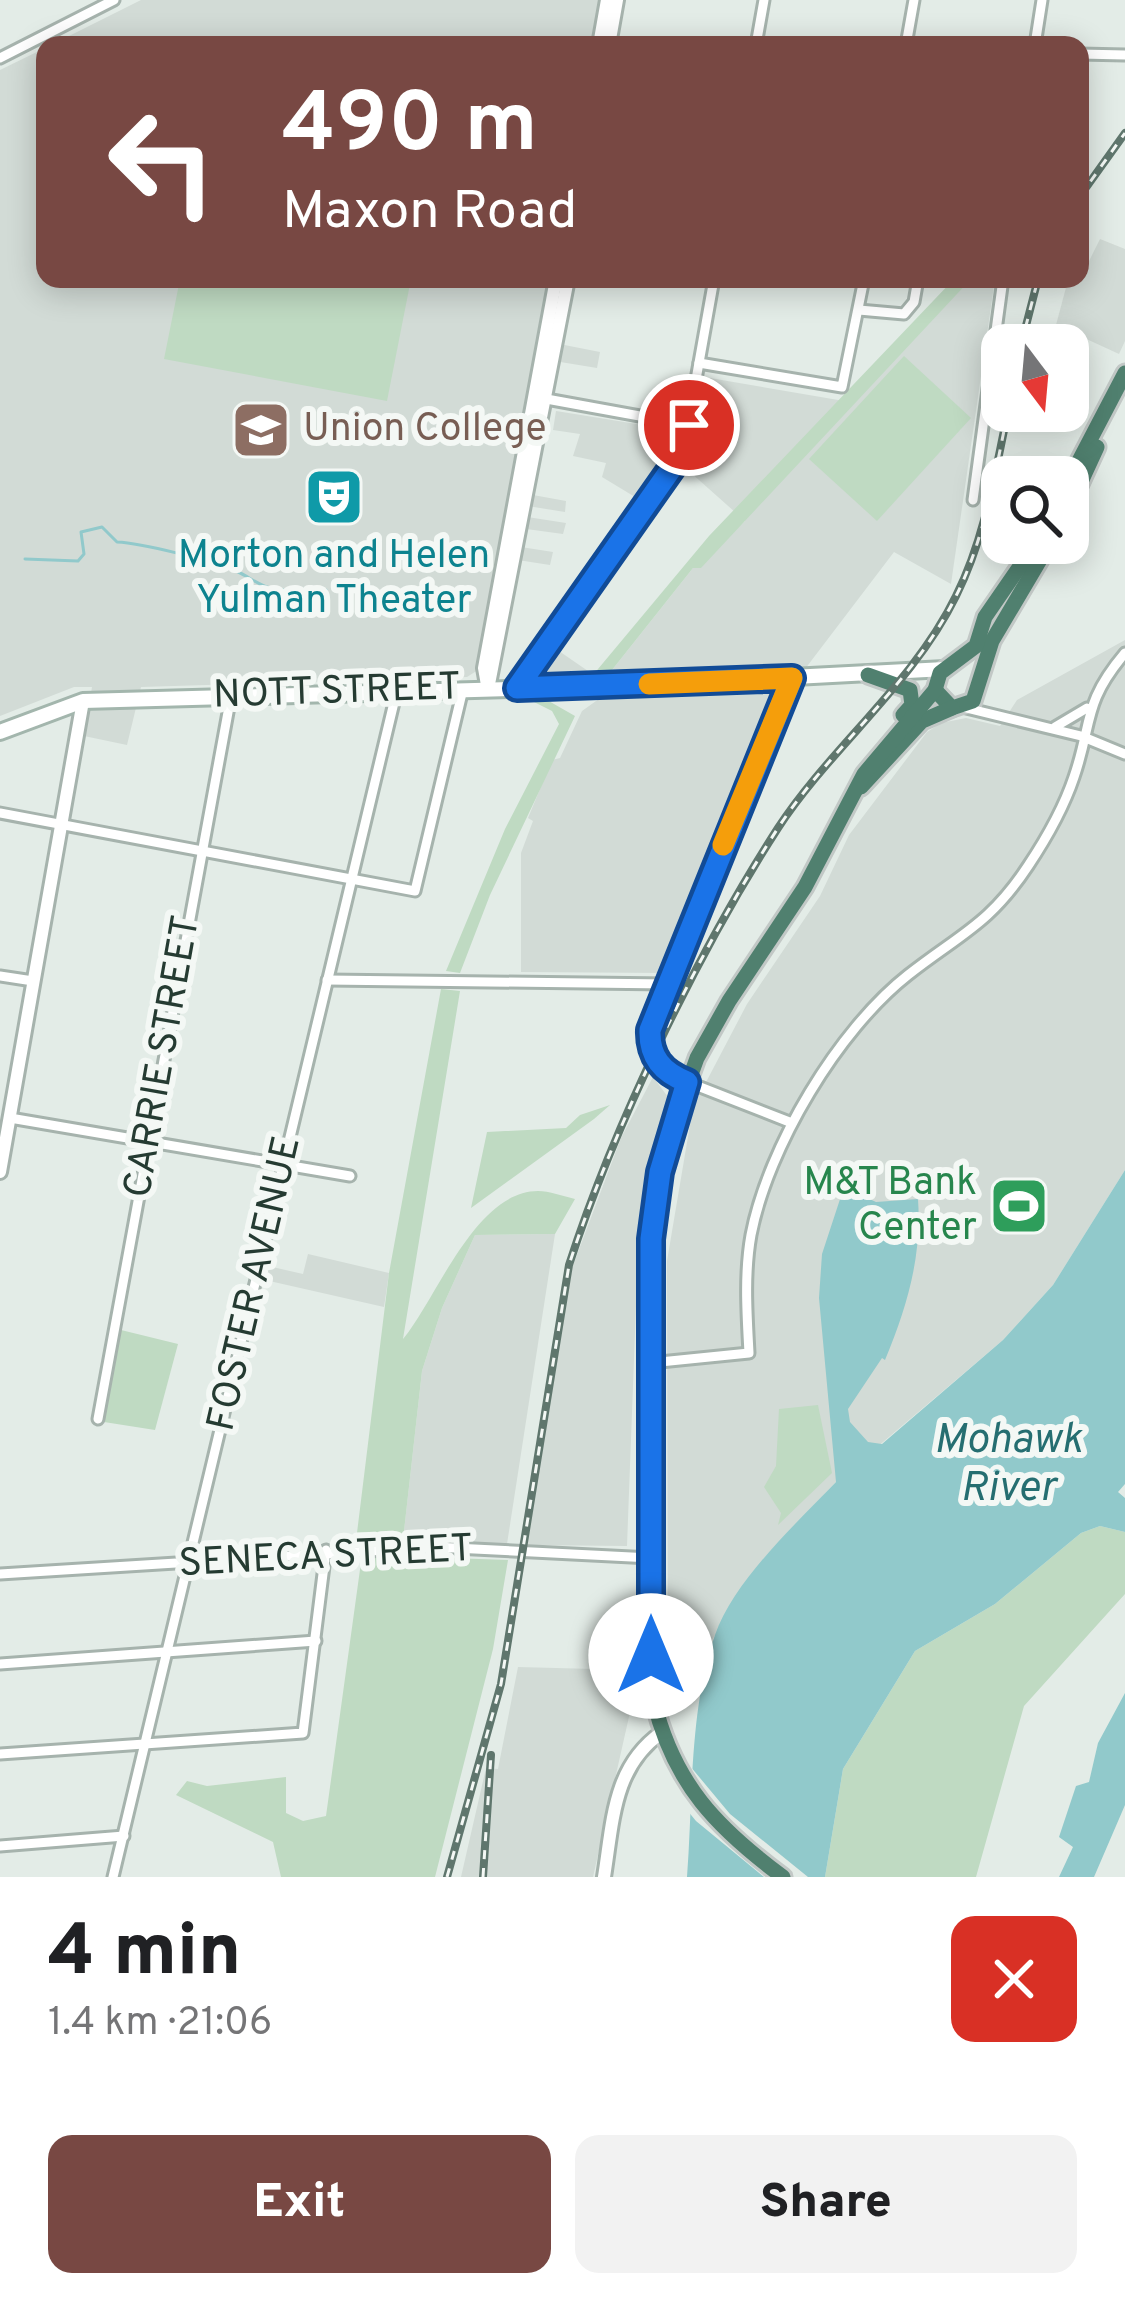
<!DOCTYPE html>
<html lang="en">
<head>
<meta charset="utf-8">
<style>
  :root { --surface:#fff; --page:#f2f2f2; --text:#202124; --muted:#757577; --accent:#784843 }
  body { margin:0; font-family:Overpass,sans-serif; background:var(--page); color:var(--text); height:100vh; display:flex; flex-direction:column; font-size:45px; white-space:nowrap }
  * { box-sizing:border-box; margin:0 }
  p { font-size:39px; color:var(--muted) }
  .icon { flex:none; width:66px; height:66px; fill:none; stroke:currentColor; stroke-width:2; stroke-linecap:round; stroke-linejoin:round }
  .map { position:relative; height:1877px; overflow:hidden }
  .drawer { display:flex; flex-direction:column; background:var(--surface); flex:1 }
  .drawer>* { flex:none }
  .banner { position:absolute; left:36px; top:36px; width:1053px; height:252px; border-radius:24px; box-shadow:0 6px 30px #0003; background:#784843; color:#fff; overflow:hidden }
  .needle { width:78px; rotate:164deg }
  .controls { position:absolute; left:981px; top:324px; display:grid; gap:24px }
  .controls a { display:grid; place-items:center; width:108px; height:108px; border-radius:24px; background:var(--surface); box-shadow:0 6px 30px #0003; font-size:60px }
  .pin { position:absolute; display:grid; place-items:center; width:102px; height:102px; color:#fff; margin:-51px; border:6px solid #fff; border-radius:50%; box-shadow:0 3px 12px #0007 }
  .me { position:absolute; width:132px; margin:-66px; rotate:0deg; stroke-linejoin:round; filter:drop-shadow(0 0 9px #0008) }
  .turn { display:flex; align-items:center; gap:42px; height:252px; padding:0 48px; font-size:54px }
  .turn .icon { width:156px; height:156px; stroke-width:2.5 }
  .turn b { display:block; font-size:84px; line-height:102px }
  .round { display:grid; place-items:center; flex:none; width:126px; height:126px; border-radius:24px; background:var(--page) }
  .overview { display:flex; align-items:center; justify-content:space-between; height:204px; padding:0 48px }
  h1 { font-size:72px; font-weight:800; line-height:90px }
  .button { display:flex; gap:24px; margin-top:auto; padding:24px 48px }
  .button a { flex:1; height:138px; border-radius:24px; background:var(--accent); color:#fff; font-size:48px; font-weight:800; line-height:138px; text-align:center }
  .button a+a { background:var(--page); color:var(--text) }
  .map>svg:first-child { display:block }
  .built { fill:#d2dbd6 }
  .green { fill:#bfdac2 }
  .water { fill:#91c9cb }
  .pier { fill:#e3ece7 }
  .lines { fill:none; stroke-linecap:round; stroke-linejoin:round }
  .stream { stroke:#91c9cb; stroke-width:3 }
  .minor-casing { stroke:#a6b3ad; stroke-width:15 }
  .tertiary-casing { stroke:#a6b3ad; stroke-width:18 }
  .secondary-casing { stroke:#a3b6ad; stroke-width:20 }
  .trunk-casing { stroke:#c2c8c6; stroke-width:21 }
  .minor { stroke:#fff; stroke-width:9 }
  .tertiary { stroke:#fff; stroke-width:12 }
  .secondary { stroke:#fff; stroke-width:14 }
  .trunk { stroke:#50806f; stroke-width:15 }
  .rail-casing { stroke:#5f766d; stroke-width:8 }
  .rail { stroke:#f4f8f5; stroke-width:3; stroke-dasharray:9; stroke-linecap:butt }
  .route-casing { stroke:#114b97; stroke-width:30 }
  .route { stroke:#1a73e8; stroke-width:21 }
  .slow { stroke:#f59e0b; stroke-width:21 }
  .labels { text-anchor:middle; dominant-baseline:central; stroke-width:12; stroke-linejoin:round; paint-order:stroke }
  .education-label { font-size:39px; fill:#785e54; stroke:#f4f8f5; text-anchor:start }
  .culture-label { font-size:39px; fill:#0d838f; stroke:#f4f8f5 }
  .street-label { font-size:39px; fill:#253b32; stroke:#f4f8f5 }
  .leisure-label { font-size:39px; fill:#27864d; stroke:#f4f8f5; text-anchor:end }
  .water-label { font-size:42px; font-style:italic; fill:#256e71; stroke:#f4f8f5 }
</style>
</head>
<body>
<div class="map">
<svg width="1125" height="1877" viewBox="0 0 1125 1877">
  <rect width="100%" height="100%" fill="#e3ece7"/>
  <g class="built">
    <polygon points="141,0 601,0 593,45 51,45"/>
    <polygon points="45,48 45,279 550,279 539,340 600,352 597,368 536,358 511,491 566,501 565,512 509,503 508,514 566,523 563,534 505,526 502,544 553,552 550,565 499,557 478,670 467,677 141,687 127,745 84,736 92,687 74,687 0,716 0,70"/>
    <polygon points="1100,239 1125,249 1125,341 1119,354 1056,325 1068,280 1080,279"/>
    <polygon points="971,279 995,279 951,584 894,552 805,669 540,677 556,649 588,671 612,670 693,568 745,521 672,456 640,500 602,477 606,463 573,456 580,434 553,430 556,411 699,434 710,378 850,402"/>
    <polygon points="1125,640 1125,1170 1053,1285 1003,1340 836,1482 764,1558 691,1673 668,1682 667,1261 693,1107 747,1004 820,896 849,835 927,732 941,723 966,718 1000,726 1017,700"/>
    <polygon points="774,691 764,736 667,973 521,972 521,853 533,821 528,818 552,760 560,758 582,711 603,696"/>
    <polygon points="653,1077 668,1097 649,1160 639,1226 627,1546 527,1545 572,1268 621,1138"/>
    <polygon points="555,1234 507,1544 403,1540 422,1371 442,1308 475,1235"/>
    <polygon points="308,1254 389,1273 384,1307 265,1280 268,1266 303,1274"/>
    <polygon points="518,1667 632,1670 635,1690 593,1877 461,1877 486,1768 498,1769"/>
  </g>
  <g class="green">
    <polygon points="180,279 411,279 387,401 164,359"/>
    <polygon points="954,279 971,279 701,568 693,568 612,670 593,675 709,536"/>
    <polygon points="904,356 971,418 877,521 809,459"/>
    <polygon points="540,696 575,716 490,895 460,973 446,971 505,829 559,724 552,711 532,701"/>
    <path d="M441 989 460 991 403 1339C436 1300 475 1191 538 1191 549 1191 563 1196 575 1199L555 1234 475 1235 442 1308 422 1371 403 1540 356 1541 389 1273Z"/>
    <polygon points="610,1105 594,1119 471,1208 487,1132 566,1128 580,1115"/>
    <polygon points="121,1330 178,1344 155,1430 104,1422"/>
    <polygon points="818,1405 832,1473 778,1525 781,1513 764,1487 776,1466 779,1409"/>
    <polygon points="1100,1526 1125,1532 1125,1594 1024,1706 976,1877 825,1877 843,1769 915,1651 995,1604 1081,1533"/>
    <polygon points="362,1555 508,1560 493,1649 435,1877 281,1877 273,1842 176,1795 187,1781 207,1786 286,1777 286,1813 303,1821 326,1816"/>
  </g>
  <g class="water">
    <path d="M1125 1170V1484L1118 1492 1125 1498V1532L1100 1526 1081 1533 995 1604 915 1651 843 1769 825 1877H687C693 1800 689 1709 715 1635 734 1580 796 1524 836 1482L819 1298 822 1254 844 1187 876 1202 918 1199C922 1257 907 1307 885 1360L882 1358 848 1409 850 1422 868 1442 882 1444 1003 1340 1053 1285Z"/>
    <polygon points="1125,1693 1125,1805 1094,1877 1059,1877 1073,1847 1059,1837 1076,1786 1089,1782 1098,1743"/>
  </g>
  <polygon class="pier" points="690,1766 730,1814 808,1877 764,1877 696,1821 687,1810"/>
  <g class="lines">
    <path class="stream" d="M25 559 78 561 84 554 81 532 102 527 117 542C142 543 213 561 236 571 248 576 258 585 270 588 288 594 307 586 326 590"/>
    <g class="minor-casing">
      <g id="minor">
        <polyline points="756,45 764,0"/>
        <polyline points="906,45 914,0"/>
        <polyline points="1035,45 1042,0"/>
        <polyline points="1080,54 1125,55"/>
        <polyline points="0,58 114,0"/>
        <polyline points="859,310 904,314 914,302 918,279"/>
        <polyline points="699,363 842,387 864,279"/>
        <polyline points="541,398 689,425"/>
        <polyline points="973,500 1003,279"/>
        <polyline points="792,678 655,1016 650,1046 672,1076 792,1123"/>
        <polyline points="517,688 683,452 714,279"/>
        <polyline points="962,707 1081,736 1125,754"/>
        <polyline points="1055,727 1087,708"/>
        <polyline points="0,813 415,891 463,689"/>
        <polyline points="0,976 33,981"/>
        <polyline points="327,980 668,984"/>
        <polyline points="10,1118 350,1176"/>
        <path d="M650 1363 749 1353C747 1315 744 1274 751 1235 768 1147 838 1030 908 975 960 934 989 925 1028 866 1046 839 1064 807 1074 777 1093 722 1082 704 1125 653"/>
        <polyline points="98,1419 231,696"/>
        <polyline points="0,1574 434,1547 651,1558"/>
        <polyline points="0,1664 316,1641"/>
        <polyline points="0,1754 303,1733 326,1550"/>
        <polyline points="0,1846 124,1836"/>
        <polyline points="113,1877 397,690"/>
      </g>
    </g>
    <g class="tertiary-casing">
      <g id="tertiary">
        <polyline points="599,45 607,0"/>
        <polyline points="609,45 617,0"/>
        <polyline points="487,685 484,668 556,279"/>
        <polyline points="488,689 568,279"/>
        <polyline points="0,1172 83,701"/>
        <path d="M604 1877C613 1821 613 1767 661 1733"/>
      </g>
    </g>
    <g class="secondary-casing">
      <polyline id="secondary" points="0,732 83,701 622,686 945,669"/>
    </g>
    <g class="trunk-casing">
      <g id="trunk">
        <polyline points="1068,482 1125,373"/>
        <polyline points="1068,510 1097,447"/>
        <polyline points="868,675 910,690 912,705 903,715"/>
        <polyline points="935,690 952,708 973,701 992,641 1050,543"/>
        <polyline points="861,787 922,721 952,708"/>
        <path d="M783 1877C717 1828 674 1784 654 1702L649 1276 667 1141 697 1058 729 1001 805 887 864 774 935 690 940 673 976 646 985 617 1036 543"/>
      </g>
    </g>
    <use href="#minor" class="minor"/>
    <use href="#tertiary" class="tertiary"/>
    <use href="#secondary" class="secondary"/>
    <use href="#trunk" class="trunk"/>
    <g class="rail-casing">
      <g id="rail">
        <polyline points="1080,196 1125,133"/>
        <polyline points="1021,345 1038,279"/>
        <path d="M447 1877 501 1684 569 1265C614 1125 698 952 778 828 831 747 913 684 956 596 985 538 995 473 1008 411"/>
        <polyline points="483,1877 491,1755"/>
      </g>
    </g>
    <use href="#rail" class="rail"/>
  </g>
  <g class="lines">
    <g class="route-casing">
      <path id="route" d="M651 1656V1239L660 1172 687 1082C662 1072 649 1057 650 1030L792 678 517 688 683 452 689 425"/>
    </g>
    <use href="#route" class="route"/>
    <polyline class="slow" points="649,684 792,678 723,845"/>
  </g>
  <defs>
    <g id="university-square" transform="scale(3)"><rect x="-9" y="-9" width="18" height="18" rx="4" fill="#8d6e63" stroke="#f4f8f5"/><path d="M0-5L7-2L0 1L-7-2ZM-4 1L0 2.5L4 1V4Q0 6-4 4Z" fill="#fff"/></g>
    <g id="theatre-square" transform="scale(3)"><rect x="-9" y="-9" width="18" height="18" rx="4" fill="#0f9aa8" stroke="#f4f8f5"/><path d="M-5-5.5Q0-4 5-5.5V0Q5 5 0 6Q-5 5-5 0ZM-3.3-2.5H-1v1.5H-3.3ZM1-2.5H3.3v1.5H1ZM-2.8 1Q0 5.5 2.8 1Z" fill="#fff"/></g>
    <g id="stadium-square" transform="scale(3)"><rect x="-9" y="-9" width="18" height="18" rx="4" fill="#2e9e5b" stroke="#f4f8f5"/><path d="M0-5a6.5 5 0 1 0 0 10a6.5 5 0 1 0 0-10ZM-3.5-1.8h7v3.6h-7Z" fill="#fff"/></g>
  </defs>
  <g fill-rule="evenodd">
    <use href="#university-square" x="261" y="430"/>
    <use href="#theatre-square" x="334" y="497"/>
    <use href="#stadium-square" x="1019" y="1206"/>
  </g>
  <g class="labels">
    <g class="education-label">
      <text x="303" y="430">Union College</text>
    </g>
    <g class="culture-label">
      <text x="334" y="557">Morton and Helen<tspan x="334" dy="45">Yulman Theater</tspan></text>
    </g>
    <g class="street-label">
      <text transform="translate(337 693) rotate(-2)">NOTT STREET</text>
      <text transform="translate(164 1057) rotate(-80)">CARRIE STREET</text>
      <text transform="translate(256 1284) rotate(-77)">FOSTER AVENUE</text>
      <text transform="translate(326 1558) rotate(-3)">SENECA STREET</text>
    </g>
    <g class="leisure-label">
      <text x="977" y="1184">M&amp;T Bank<tspan x="977" dy="45">Center</tspan></text>
    </g>
    <g class="water-label">
      <text x="1008" y="1441">Mohawk<tspan x="1008" dy="48">River</tspan></text>
    </g>
  </g>
</svg>
<div class="controls">
<a><svg class="needle" viewBox="-14 -14 28 28"><path d="M0-13l5 13h-10z" fill="#e53935"/><path d="M0 13l5-13h-10z" fill="#757577"/></svg></a>
<a><svg class="icon" aria-label="search" viewBox="0 0 24 24"><circle cx="10" cy="10" r="6"/><path d="M15 15l6 6"/></svg></a>
</div>
<div class="pin" style="left:689px;top:425px;background:#d93025"><svg class="icon" aria-label="arrive" viewBox="0 0 24 24"><path d="M6 21V4h12l-3 4 3 4H6"/></svg></div>
<svg class="me" style="left:651px;top:1656px" viewBox="-20 -20 40 40"><circle r="19" fill="#fff"/><path d="M0-13L10 11 0 6-10 11z" fill="#1a73e8"/></svg>
<div class="banner">
<div class="turn"><svg class="icon" aria-label="left" viewBox="0 0 24 24"><path d="M17 20v-9H6M10 6l-5 5 5 5"/></svg><div><b>490 m</b>Maxon Road</div></div>
</div>
</div>
<section class="drawer">
<div class="overview"><div><h1>4 min</h1><p>1.4 km · 21:06</p></div><a class="round" style="background:#d93025;color:#fff"><svg class="icon" aria-label="close" viewBox="0 0 24 24"><path d="M6 6l12 12M18 6L6 18"/></svg></a></div>
<div class="button"><a>Exit</a><a>Share</a></div>
</section>
</body>
</html>
